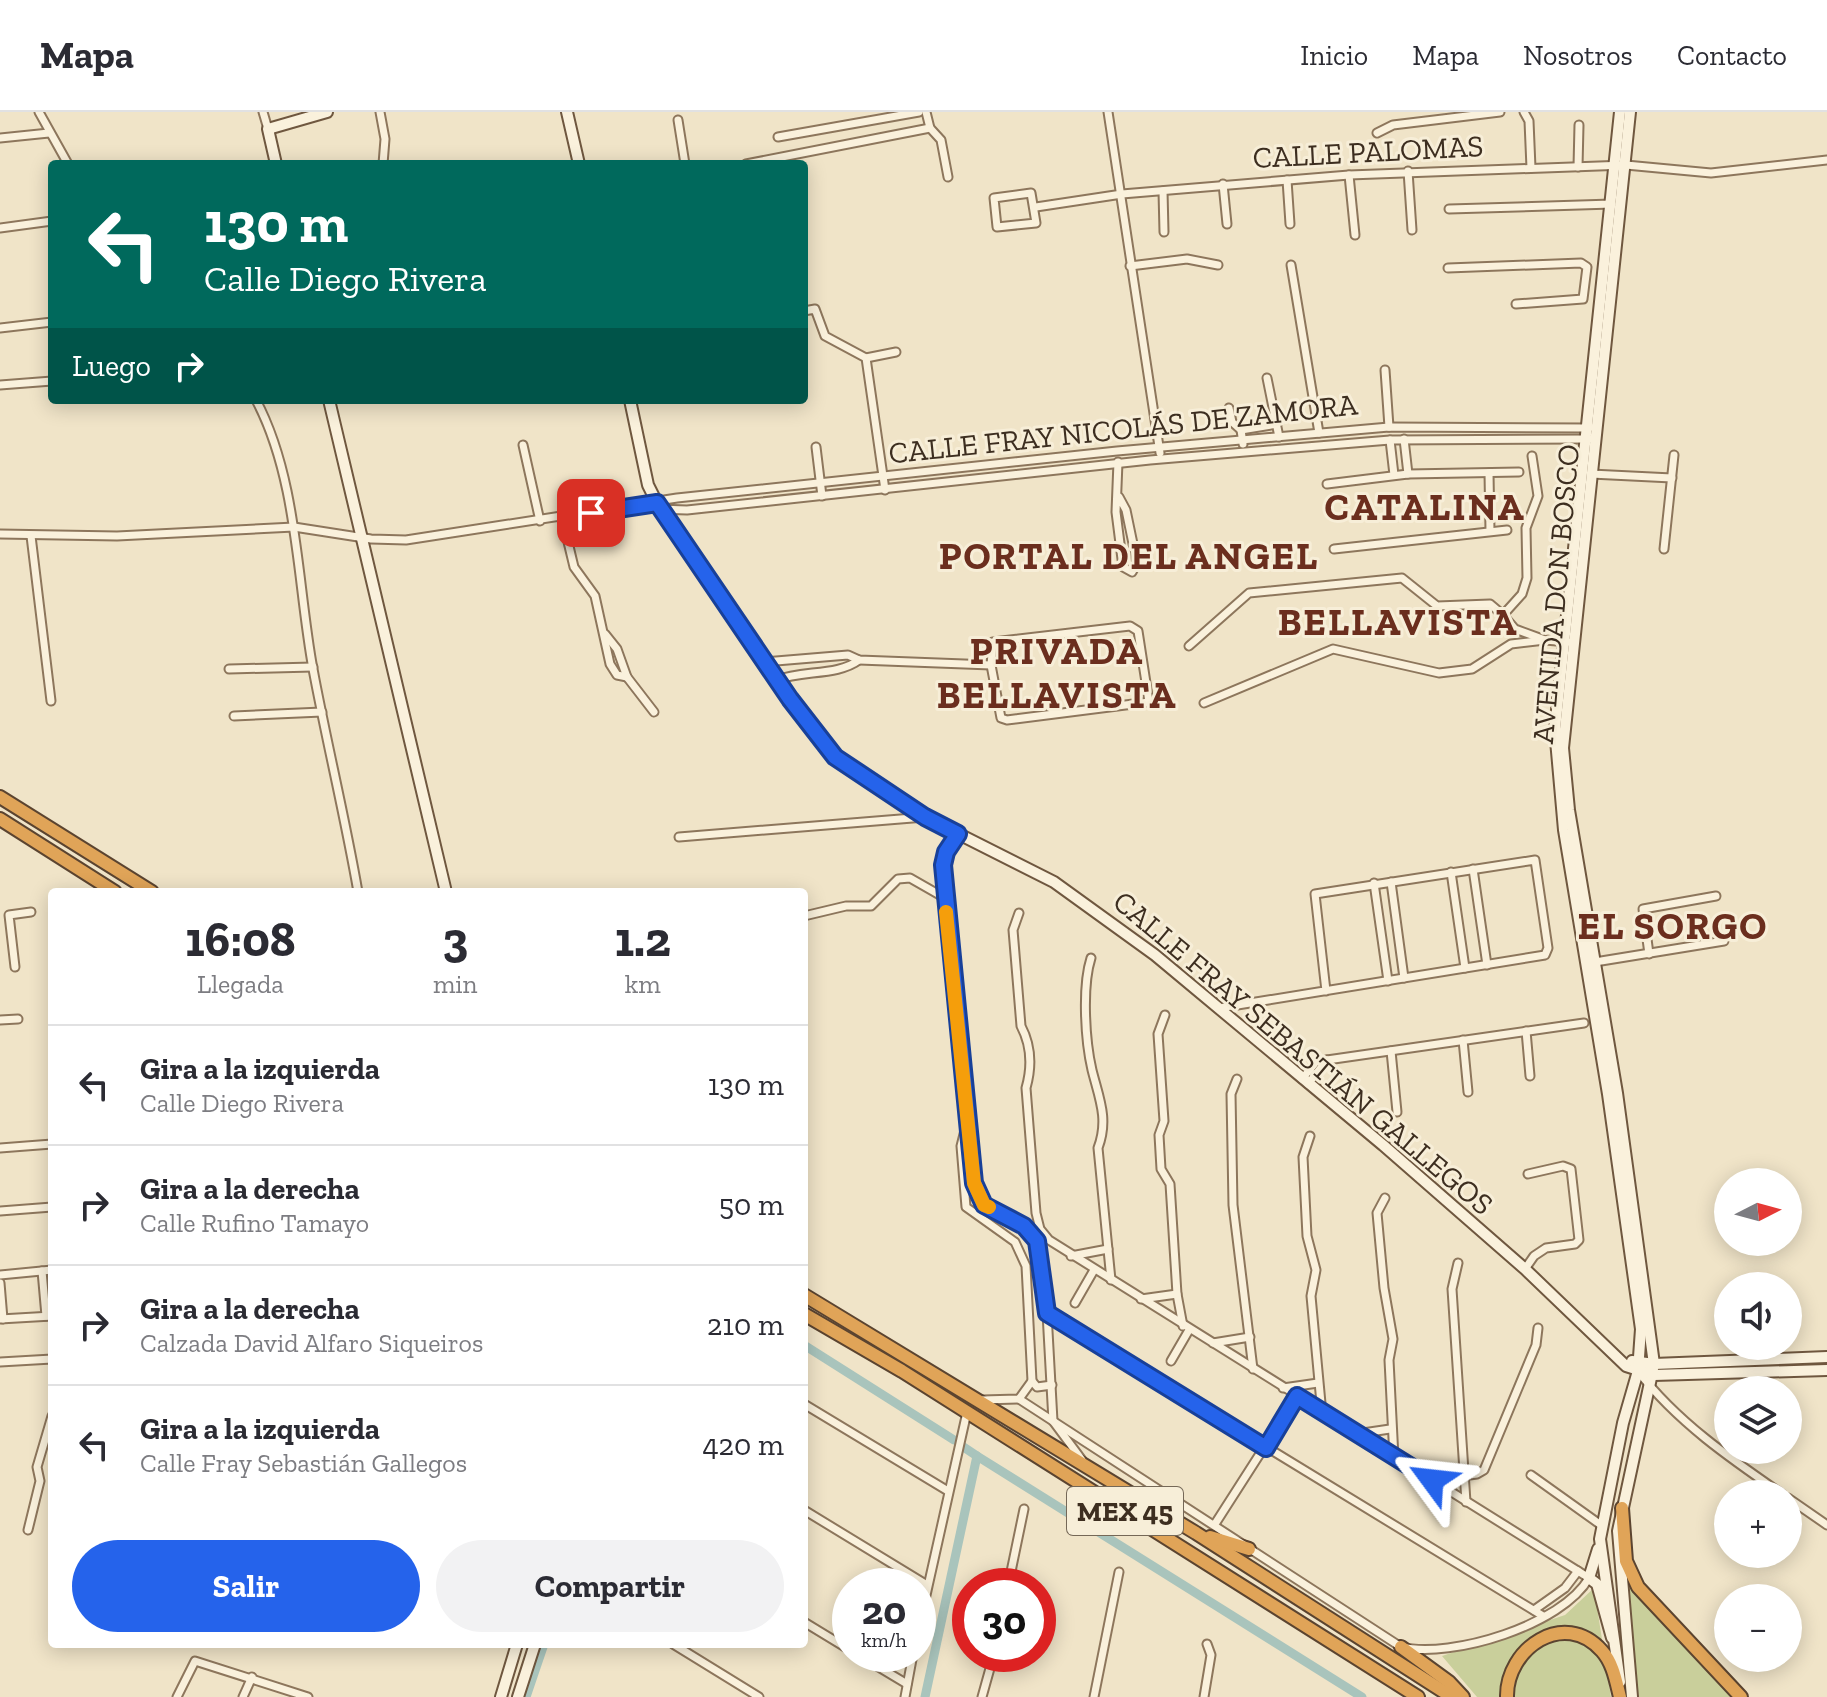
<!DOCTYPE html>
<html lang="es">
<head>
<meta charset="utf-8">
<style>
  :root { --surface:#fff; --page:#f2f2f3; --text:#2b2b33; --muted:#7c7c81; --line:#e1e1e2; --accent:#2563eb }
  body { margin:0; font-family:"Zilla Slab",serif; background:var(--page); color:var(--text); height:100vh; display:flex; flex-direction:column; font-size:30px; white-space:nowrap }
  * { box-sizing:border-box; margin:0 }
  p { font-size:26px; color:var(--muted) }
  .icon { flex:none; width:44px; height:44px; fill:none; stroke:currentColor; stroke-width:2; stroke-linecap:round; stroke-linejoin:round }
  .map { position:relative; flex:1; overflow:hidden }
  .sheet { position:absolute; left:48px; top:776px; width:760px; height:760px; display:flex; flex-direction:column; background:var(--surface); border-radius:8px; box-shadow:0 4px 20px #0003 }
  .sheet>* { flex:none }
  .guide { position:absolute; left:48px; top:48px; width:760px; height:244px; border-radius:8px; box-shadow:0 4px 20px #0003; background:#00695c; color:#fff; overflow:hidden }
  .needle { width:52px; rotate:84deg }
  .fabs { position:absolute; left:1714px; top:1056px; display:grid; gap:16px }
  .fabs a { display:grid; place-items:center; width:88px; height:88px; border-radius:50%; background:var(--surface); box-shadow:0 4px 20px #0003; font-size:40px }
  .speed { position:absolute; left:832px; top:1456px; display:flex; gap:16px; font-size:40px; font-weight:700; text-align:center }
  .speed>* { display:grid; place-content:center; width:104px; height:104px; border-radius:50%; background:var(--surface); box-shadow:0 4px 20px #0003; line-height:1 }
  .speed small { font-size:20px; font-weight:400 }
  .speed .limit { border:12px solid #d22; background:#fff; color:#111 }
  .pin { position:absolute; display:grid; place-items:center; width:68px; height:68px; color:#fff; margin:-34px; border-radius:16px; box-shadow:0 4px 12px #0006 }
  .me { position:absolute; width:88px; margin:-44px; rotate:300deg; stroke-linejoin:round; filter:drop-shadow(0 0 6px #0008) }
  .turn { display:flex; align-items:center; gap:28px; height:168px; padding:0 24px; font-size:36px }
  .turn .icon { width:104px; height:104px; stroke-width:2.5 }
  .turn b { display:block; font-size:56px; line-height:68px }
  .then { display:flex; align-items:center; height:76px; padding:0 24px; background:#0003; gap:16px; font-size:30px }
  .eta { display:flex; justify-content:space-evenly; align-items:center; height:136px; text-align:center }
  .eta b { font-size:48px; font-weight:800; line-height:56px }
  .primary-button { display:flex; gap:16px; margin-top:auto; padding:16px 24px }
  .primary-button a { flex:1; height:92px; border-radius:48px; background:var(--accent); color:#fff; font-size:32px; font-weight:800; line-height:92px; text-align:center }
  .primary-button a+a { background:var(--page); color:var(--text) }
  ul { padding:0; list-style:none }
  li { display:flex; align-items:center; gap:24px; height:120px; padding:0 24px; border-top:2px solid var(--line) }
  li div { flex:1 }
  li b { display:block; font-size:30px }
  li em { font-style:normal }
  header { display:flex; align-items:center; gap:48px; box-sizing:border-box; height:112px; padding:0 40px; background:var(--surface); border-bottom:2px solid var(--line) }
  header strong { font-size:38px }
  nav { display:flex; gap:44px; margin-inline-start:auto; font-size:28px }
  .map>svg:first-child { display:block }
  .green { fill:#c9cf9b }
  .lines { fill:none; stroke-linecap:round; stroke-linejoin:round }
  .canal { stroke:#a9c4bc; stroke-width:9 }
  .street-casing { stroke:#8d765c; stroke-width:11 }
  .secondary-casing { stroke:#6f573f; stroke-width:14 }
  .highway-casing { stroke:#5b4430; stroke-width:16 }
  .street { stroke:#faf1dc; stroke-width:7 }
  .secondary { stroke:#faf1dc; stroke-width:10 }
  .highway { stroke:#e0a458; stroke-width:12 }
  .route-casing { stroke:#184099; stroke-width:20 }
  .route { stroke:#2563eb; stroke-width:14 }
  .slow { stroke:#f59e0b; stroke-width:14 }
  .labels { text-anchor:middle; dominant-baseline:central; stroke-width:6; stroke-linejoin:round; paint-order:stroke }
  .shield { fill:#f7eed8; stroke:#756857; stroke-width:2 }
  .shield-label { font-size:28px; font-weight:bold; fill:#3d2e20 }
  .street-label { font-size:30px; fill:#3d2e20; stroke:#f7eed8 }
  .district-label { font-size:38px; font-weight:bold; letter-spacing:2px; fill:#6b2e1e; stroke:#f7eed8 }
</style>
</head>
<body>
<header>
<strong>Mapa</strong>
<nav><a>Inicio</a><a>Mapa</a><a>Nosotros</a><a>Contacto</a></nav>
</header>
<div class="map">
<svg width="1827" height="1585" viewBox="0 0 1827 1585">
  <rect width="100%" height="100%" fill="#f0e4c8"/>
  <g class="green">
    <polygon points="1626,1467 1729,1577 1732,1585 1636,1585"/>
    <polygon points="1594,1476 1611,1585 1477,1585 1442,1544 1565,1503"/>
  </g>
  <g class="lines">
    <g class="canal">
      <polyline points="804,1233 954,1328"/>
      <polyline points="962,1334 977,1344"/>
      <polyline points="526,1585 544,1532"/>
      <polyline points="925,1585 977,1344 1362,1585"/>
    </g>
    <g class="street-casing">
      <g id="street">
        <polyline points="39,0 68,52"/>
        <polyline points="263,0 268,17"/>
        <polyline points="380,0 385,27 383,52"/>
        <polyline points="926,0 930,16 941,28 948,65"/>
        <polyline points="1108,0 1160,341"/>
        <polyline points="1524,0 1529,9 1531,56"/>
        <polyline points="678,8 685,52"/>
        <polyline points="1377,21 1393,13 1500,0"/>
        <polyline points="778,25 919,0"/>
        <polyline points="0,26 49,21"/>
        <polyline points="746,52 930,16"/>
        <polyline points="1578,55 1579,13"/>
        <polyline points="1408,59 1412,118"/>
        <polyline points="1349,63 1355,123"/>
        <polyline points="1287,68 1290,112"/>
        <polyline points="1223,72 1227,112"/>
        <polyline points="1163,79 1164,120"/>
        <polygon points="1031,81 1036,111 997,115 994,86"/>
        <polyline points="1036,95 1122,82 1349,63 1626,53 1711,61 1827,48"/>
        <polyline points="1449,97 1612,92"/>
        <polyline points="0,116 52,109"/>
        <polyline points="1291,153 1319,321"/>
        <polyline points="1130,154 1187,147 1218,153"/>
        <polyline points="1448,156 1581,151 1587,155 1583,187 1516,192"/>
        <polyline points="804,199 815,197 825,224 866,246 885,378"/>
        <polyline points="0,216 52,210"/>
        <polyline points="866,246 896,240"/>
        <polyline points="1385,258 1389,315"/>
        <polyline points="1267,266 1279,325"/>
        <polyline points="0,273 52,269"/>
        <path d="M256 288C298 367 297 471 313 557 327 632 345 705 358 780"/>
        <polyline points="1229,296 1232,310 1241,318"/>
        <polyline points="1404,327 1408,362"/>
        <polyline points="1390,328 1394,363"/>
        <polyline points="1243,332 1241,318 1277,312"/>
        <polyline points="523,333 540,409"/>
        <polyline points="816,335 822,384"/>
        <polyline points="1532,344 1538,384 1526,416 1527,466 1522,482 1503,503 1515,517 1545,528"/>
        <polyline points="1118,350 1116,400 1123,455 1132,460 1137,451 1126,398 1119,385"/>
        <polyline points="1489,361 1490,419"/>
        <polyline points="1591,362 1672,366"/>
        <polyline points="1327,372 1408,362 1519,360"/>
        <polyline points="658,397 687,398 1150,348 1390,328 1590,327"/>
        <polyline points="562,405 574,455 595,484 610,552 617,563 627,565"/>
        <polyline points="0,422 117,424 294,415 371,427 406,428 677,386 1117,339 1389,315 1589,316"/>
        <polyline points="31,424 51,589"/>
        <polyline points="1334,437 1507,418"/>
        <polyline points="1664,437 1674,343"/>
        <polygon points="1130,514 1138,519 1149,590 1007,608 1001,606 991,553 993,530"/>
        <polyline points="605,522 617,537 627,565 654,600"/>
        <polyline points="1189,534 1249,481 1402,466 1437,494 1490,492 1503,503"/>
        <polyline points="764,550 848,543 859,548 991,553"/>
        <polyline points="229,557 313,555"/>
        <path d="M777 568C802 558 838 564 859 548"/>
        <polyline points="1204,591 1333,537 1439,561 1472,557 1511,532 1545,528 1568,530"/>
        <polyline points="234,604 322,600"/>
        <polyline points="958,722 946,740 943,753 974,1071 984,1093 1024,1114 1037,1129 1047,1201 1053,1309 1082,1348"/>
        <polyline points="679,725 925,705"/>
        <polyline points="1473,757 1487,853"/>
        <polyline points="1451,760 1465,856"/>
        <polyline points="1391,770 1404,866"/>
        <polyline points="1374,771 1388,869"/>
        <polyline points="804,804 846,794 871,794 898,767 910,766 945,786"/>
        <polyline points="1649,842 1643,797 1716,784"/>
        <path d="M1091 846C1082 874 1085 928 1092 958 1099 986 1109 1007 1098 1036L1111 1168"/>
        <polyline points="1595,850 1724,829"/>
        <polyline points="15,855 9,803 31,800"/>
        <polyline points="1219,896 1545,843 1548,836 1535,748 1315,782 1326,879"/>
        <polyline points="1165,903 1158,922 1164,1009 1159,1023 1161,1057 1170,1072 1177,1182 1183,1214"/>
        <polyline points="0,908 18,907"/>
        <polyline points="1526,919 1530,964"/>
        <polyline points="1463,928 1468,980"/>
        <polyline points="1391,939 1397,1000"/>
        <polyline points="1237,967 1231,982 1233,1093 1253,1257"/>
        <polyline points="1302,967 1316,950 1327,948 1584,911"/>
        <polyline points="1308,972 1327,948"/>
        <polyline points="966,1014 961,1034 966,1095 1015,1130 1026,1154 1032,1269 1019,1287 982,1288"/>
        <polyline points="1310,1024 1303,1045 1307,1124 1316,1158 1311,1184 1322,1302"/>
        <polyline points="0,1036 52,1032"/>
        <polyline points="1385,1086 1377,1101 1384,1176 1393,1227 1389,1248 1394,1346"/>
        <polyline points="0,1099 52,1095"/>
        <polyline points="1071,1144 1108,1137"/>
        <polyline points="1458,1151 1452,1177 1466,1390"/>
        <polyline points="1525,1157 1534,1144 1546,1136 1575,1132 1579,1128 1571,1057 1563,1054 1528,1062"/>
        <polyline points="42,1159 46,1204"/>
        <polyline points="0,1163 52,1158"/>
        <polyline points="0,1171 3,1207"/>
        <polyline points="1141,1187 1177,1182"/>
        <polyline points="1075,1191 1094,1158"/>
        <polyline points="1047,1201 1543,1504"/>
        <polyline points="0,1207 52,1204"/>
        <polyline points="1213,1231 1250,1225"/>
        <polyline points="1171,1249 1189,1218"/>
        <polyline points="0,1250 52,1247"/>
        <path d="M1638 1259C1676 1309 1731 1347 1782 1382"/>
        <polyline points="1032,1269 1037,1275 1052,1273"/>
        <polyline points="1283,1276 1318,1271"/>
        <path d="M1019 1287 1401 1535C1452 1547 1562 1513 1589 1466L1049 1128 1040 1117 1036 1101 1026 976C1032 955 1031 933 1021 914L1013 818 1019 801"/>
        <polyline points="804,1292 948,1379"/>
        <polyline points="1356,1322 1390,1317"/>
        <polyline points="1531,1363 1601,1413"/>
        <polyline points="1433,1368 1477,1362 1484,1358 1536,1233 1538,1216"/>
        <polyline points="1788,1386 1827,1413"/>
        <polyline points="804,1398 927,1473"/>
        <polyline points="1215,1412 1297,1284"/>
        <polyline points="28,1418 40,1369 37,1355 52,1304"/>
        <polyline points="1008,1474 1024,1397"/>
        <polyline points="1534,1498 1565,1476 1578,1459"/>
        <polyline points="804,1510 850,1538"/>
        <polyline points="918,1519 967,1300"/>
        <polyline points="673,1532 759,1585"/>
        <polyline points="857,1542 907,1572"/>
        <polyline points="177,1585 195,1549 308,1585"/>
        <polyline points="243,1585 252,1565"/>
        <polyline points="905,1585 913,1542"/>
        <polyline points="982,1585 994,1542"/>
        <polyline points="1094,1585 1119,1460"/>
        <polyline points="1204,1585 1211,1543 1207,1532"/>
      </g>
    </g>
    <g class="secondary-casing">
      <g id="secondary">
        <polyline points="567,0 579,52"/>
        <polyline points="1630,0 1563,636 1569,698 1617,981 1654,1252 1618,1419 1632,1585"/>
        <polyline points="276,52 268,17 327,0"/>
        <polyline points="329,288 446,780"/>
        <polyline points="630,288 648,373 660,397 818,626 856,661 925,705 1054,770 1155,843 1383,1033 1525,1157 1626,1254 1654,1263 1827,1258"/>
        <polyline points="1632,1249 1654,1252 1827,1245"/>
        <polyline points="1598,1437 1589,1466 1597,1472 1612,1526"/>
        <polyline points="1620,1570 1600,1427 1623,1311 1638,1259 1641,1217 1608,982 1564,718 1555,617 1620,0"/>
        <polyline points="501,1585 517,1532"/>
        <polyline points="518,1585 535,1532"/>
      </g>
    </g>
    <g class="highway-casing">
      <g id="highway">
        <polyline points="0,685 152,780"/>
        <polyline points="0,707 115,780"/>
        <polyline points="804,1183 1196,1421 1452,1585"/>
        <polyline points="804,1202 902,1259 1418,1585"/>
        <polyline points="1622,1396 1626,1449 1638,1475 1741,1585"/>
        <polyline points="1210,1425 1249,1437"/>
        <polyline points="1401,1535 1449,1570 1463,1585"/>
        <path d="M1507 1585C1506 1537 1564 1496 1602 1539 1613 1551 1616 1569 1620 1585"/>
      </g>
    </g>
    <use href="#street" class="street"/>
    <use href="#secondary" class="secondary"/>
    <use href="#highway" class="highway"/>
  </g>
  <g class="lines">
    <g class="route-casing">
      <polyline id="route" points="591,401 657,391 790,587 835,645 925,705 958,722 946,740 943,753 974,1071 984,1093 1024,1114 1037,1129 1047,1201 1266,1336 1297,1284 1432,1368"/>
    </g>
    <use href="#route" class="route"/>
    <polyline class="slow" points="946,800 974,1071 984,1093 989,1095"/>
  </g>
  <g class="labels">
    <rect class="shield" x="1067" y="1375" width="116" height="48" rx="6"/>
    <g class="shield-label">
      <text x="1125" y="1399">MEX 45</text>
    </g>
    <g class="street-label">
      <text transform="translate(1368 40) rotate(-3)">CALLE PALOMAS</text>
      <text transform="translate(1123 317) rotate(-6)">CALLE FRAY NICOLÁS DE ZAMORA</text>
      <text transform="translate(1556 482) rotate(-85)">AVENIDA DON BOSCO</text>
      <text transform="translate(1303 941) rotate(40)">CALLE FRAY SEBASTIÁN GALLEGOS</text>
    </g>
    <g class="district-label">
      <text x="1425" y="395">CATALINA</text>
      <text x="1129" y="444">PORTAL DEL ANGEL</text>
      <text x="1398" y="510">BELLAVISTA</text>
      <text x="1057" y="539">PRIVADA<tspan x="1057" dy="44">BELLAVISTA</tspan></text>
      <text x="1673" y="814">EL SORGO</text>
    </g>
  </g>
</svg>
<div class="fabs">
<a><svg class="needle" viewBox="-14 -14 28 28"><path d="M0-13l5 13h-10z" fill="#e53935"/><path d="M0 13l5-13h-10z" fill="#7c7c81"/></svg></a>
<a><svg class="icon" aria-label="sound" viewBox="0 0 24 24"><path d="M4 9h4l5-4v14l-5-4H4zM17 9q2 3 0 6"/></svg></a>
<a><svg class="icon" aria-label="layers" viewBox="0 0 24 24"><path d="M12 4l9 5-9 5-9-5zM3 14l9 5 9-5"/></svg></a>
<a>+</a>
<a>−</a>
</div>
<div class="speed"><div>20<small>km/h</small></div><div class="limit">30</div></div>
<div class="pin" style="left:591px;top:401px;background:#d93025"><svg class="icon" aria-label="arrive" viewBox="0 0 24 24"><path d="M6 21V4h12l-3 4 3 4H6"/></svg></div>
<svg class="me" style="left:1432px;top:1368px" viewBox="-20 -20 40 40"><path d="M0-17L14 15 0 8-14 15z" fill="#2563eb" stroke="#fff" stroke-width="4"/></svg>
<div class="guide">
<div class="turn"><svg class="icon" aria-label="left" viewBox="0 0 24 24"><path d="M17 20v-9H6M10 6l-5 5 5 5"/></svg><div><b>130 m</b>Calle Diego Rivera</div></div>
<div class="then">Luego<svg class="icon" aria-label="right" viewBox="0 0 24 24"><path d="M7 20v-9h11M14 6l5 5-5 5"/></svg></div>
</div>
<section class="sheet">
<div class="eta">
<div><b>16:08</b><p>Llegada</p></div>
<div><b>3</b><p>min</p></div>
<div><b>1.2</b><p>km</p></div>
</div>
<ul>
<li><svg class="icon" aria-label="left" viewBox="0 0 24 24"><path d="M17 20v-9H6M10 6l-5 5 5 5"/></svg><div><b>Gira a la izquierda</b><p>Calle Diego Rivera</p></div><em>130 m</em></li>
<li><svg class="icon" aria-label="right" viewBox="0 0 24 24"><path d="M7 20v-9h11M14 6l5 5-5 5"/></svg><div><b>Gira a la derecha</b><p>Calle Rufino Tamayo</p></div><em>50 m</em></li>
<li><svg class="icon" aria-label="right" viewBox="0 0 24 24"><path d="M7 20v-9h11M14 6l5 5-5 5"/></svg><div><b>Gira a la derecha</b><p>Calzada David Alfaro Siqueiros</p></div><em>210 m</em></li>
<li><svg class="icon" aria-label="left" viewBox="0 0 24 24"><path d="M17 20v-9H6M10 6l-5 5 5 5"/></svg><div><b>Gira a la izquierda</b><p>Calle Fray Sebastián Gallegos</p></div><em>420 m</em></li>
</ul>
<div class="primary-button"><a>Salir</a><a>Compartir</a></div>
</section>
</div>
</body>
</html>
